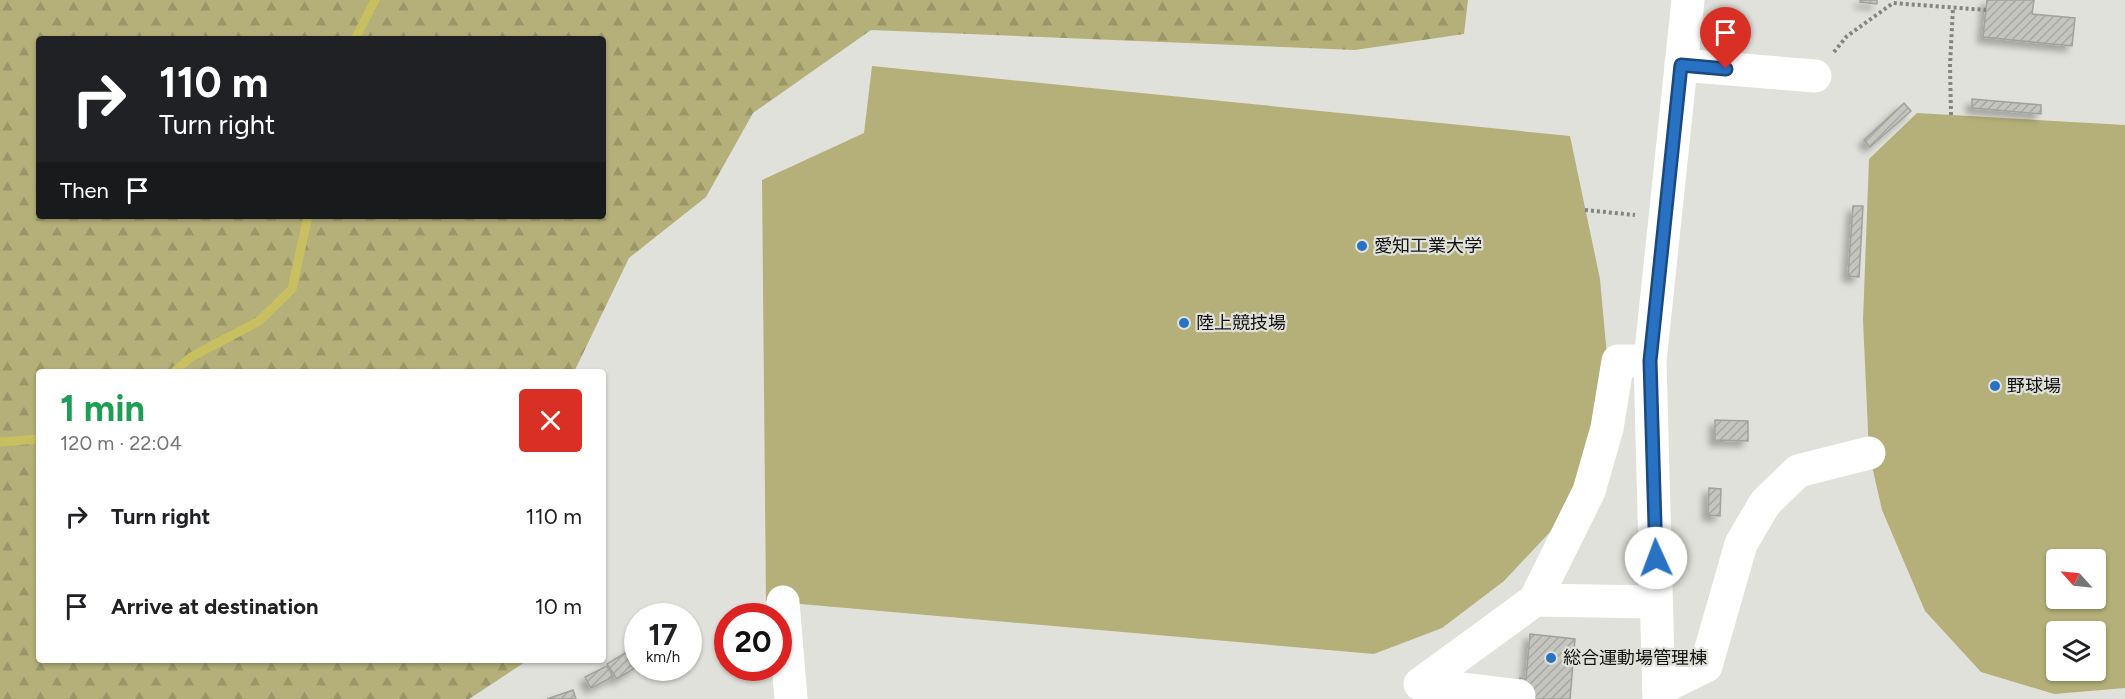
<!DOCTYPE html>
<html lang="en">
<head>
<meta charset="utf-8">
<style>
  :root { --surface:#fff; --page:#f6f6f6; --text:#202124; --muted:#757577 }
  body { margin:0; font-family:Figtree,"Noto Sans JP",sans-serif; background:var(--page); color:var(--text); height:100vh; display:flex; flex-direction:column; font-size:22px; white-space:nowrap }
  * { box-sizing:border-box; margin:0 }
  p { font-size:20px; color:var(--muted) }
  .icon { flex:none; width:33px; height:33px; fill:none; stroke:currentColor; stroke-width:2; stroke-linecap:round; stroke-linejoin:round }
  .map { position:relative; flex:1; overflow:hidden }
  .details { position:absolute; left:36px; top:369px; width:570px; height:294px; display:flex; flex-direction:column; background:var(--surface); border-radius:6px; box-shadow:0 2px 4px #0004 }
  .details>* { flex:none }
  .guide { position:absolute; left:36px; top:36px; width:570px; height:183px; border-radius:6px; box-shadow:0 2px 4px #0004; background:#202124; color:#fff; overflow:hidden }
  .needle { width:39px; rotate:297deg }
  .fabs { position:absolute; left:2046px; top:549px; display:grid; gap:12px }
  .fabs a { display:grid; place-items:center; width:60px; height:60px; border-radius:6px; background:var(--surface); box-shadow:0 2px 4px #0004; font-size:30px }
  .speed { position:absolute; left:624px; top:603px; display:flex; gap:12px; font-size:30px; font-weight:700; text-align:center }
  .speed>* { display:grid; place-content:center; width:78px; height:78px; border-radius:50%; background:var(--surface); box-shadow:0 2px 4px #0004; line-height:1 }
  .speed small { font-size:15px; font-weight:400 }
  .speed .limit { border:9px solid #d22; background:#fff; color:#111 }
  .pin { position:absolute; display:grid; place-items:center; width:51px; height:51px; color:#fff; margin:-62px -26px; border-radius:50% 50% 50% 0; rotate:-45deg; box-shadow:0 0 6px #0007 }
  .pin .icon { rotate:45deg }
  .me { position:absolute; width:66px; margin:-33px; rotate:358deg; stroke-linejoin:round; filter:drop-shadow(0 0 4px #0008) }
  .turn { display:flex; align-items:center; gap:21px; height:126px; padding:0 24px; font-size:27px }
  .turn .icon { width:78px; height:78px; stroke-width:2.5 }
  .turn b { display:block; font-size:42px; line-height:51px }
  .then { display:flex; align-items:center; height:57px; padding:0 24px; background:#0003; gap:12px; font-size:22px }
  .round { display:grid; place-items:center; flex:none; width:63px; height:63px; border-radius:6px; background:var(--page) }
  .head { display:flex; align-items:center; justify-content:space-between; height:102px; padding:0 24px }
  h1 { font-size:36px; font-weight:700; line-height:45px; color:#1e9e55 }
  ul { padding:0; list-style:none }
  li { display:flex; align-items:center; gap:18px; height:90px; padding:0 24px }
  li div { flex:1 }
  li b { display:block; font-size:22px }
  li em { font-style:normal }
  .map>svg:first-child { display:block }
  .grass { fill:#b5b079; fill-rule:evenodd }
  .forest { fill:url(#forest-firs); fill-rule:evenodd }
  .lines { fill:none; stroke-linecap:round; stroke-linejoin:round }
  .stream { stroke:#c8bf60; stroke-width:9 }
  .building { fill:url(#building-hatch); stroke:#a2a29c; stroke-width:1.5; filter:url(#shadow) }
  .path { stroke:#848480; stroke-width:4; stroke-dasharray:3 3; stroke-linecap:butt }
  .minor { stroke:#fff; stroke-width:33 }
  .route-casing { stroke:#1b497e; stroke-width:15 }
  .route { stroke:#2971c2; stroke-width:10 }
  .poi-dot { fill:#2971c2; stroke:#e1e1db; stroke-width:2 }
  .labels { text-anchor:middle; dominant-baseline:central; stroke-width:4.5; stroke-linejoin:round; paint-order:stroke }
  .poi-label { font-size:18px; fill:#121210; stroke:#e1e1db; text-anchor:start }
</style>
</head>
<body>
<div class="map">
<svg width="2125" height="699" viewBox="0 0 2125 699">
  <defs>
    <pattern id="forest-firs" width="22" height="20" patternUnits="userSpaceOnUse" patternTransform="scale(1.5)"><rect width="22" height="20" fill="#b5b079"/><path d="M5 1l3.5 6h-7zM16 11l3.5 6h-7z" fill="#9b9668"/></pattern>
    <pattern id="building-hatch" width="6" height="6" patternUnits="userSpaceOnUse" patternTransform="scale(1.5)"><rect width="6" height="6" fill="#c5c5bf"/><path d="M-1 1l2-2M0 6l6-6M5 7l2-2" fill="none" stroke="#a8a8a3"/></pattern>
    <filter id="shadow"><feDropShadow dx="-5.5" dy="5.5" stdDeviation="3" flood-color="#0004"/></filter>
  </defs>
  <rect width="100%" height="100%" fill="#e1e1db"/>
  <g class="grass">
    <polygon points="872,66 1570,136 1600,279 1608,367 1566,515 1504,581 1442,628 1374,654 766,601 762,180 864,133"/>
    <path d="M1917 113 2125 125V688L2054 694 1981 672 1925 611 1882 510 1869 453 1863 320 1869 159ZM2056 560H2096V598H2056ZM2056 632H2096V670H2056Z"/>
  </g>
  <path class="forest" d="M0 0H1468L1464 34 1355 50 871 30 753 113 706 197 629 258 574 372H39V660H528L469 699H0ZM39 39H603V216H39Z"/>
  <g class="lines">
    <g class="stream">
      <polyline points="355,39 375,0"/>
      <polyline points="174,372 191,357 259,321 292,289 308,216"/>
      <polyline points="0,442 39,439"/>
    </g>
  </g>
  <g class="building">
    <polygon points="1860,0 1877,0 1877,4 1860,2"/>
    <polygon points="1987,0 2034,0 2032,14 2075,18 2072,46 1983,37"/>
    <polygon points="1972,99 2041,105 2041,114 1972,108"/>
    <polygon points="1904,103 1911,111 1870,147 1864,140"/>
    <polygon points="1853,206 1863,206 1859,277 1848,276"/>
    <polygon points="1715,420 1748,421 1748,441 1715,440"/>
    <polygon points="1709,488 1721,489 1720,516 1708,515"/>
    <polygon points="1530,634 1575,639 1570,699 1519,699 1520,678 1526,679"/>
    <polygon points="638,645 638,666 617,679 607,664"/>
    <polygon points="607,666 613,677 591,688 585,677"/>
    <polygon points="573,690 576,699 547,699"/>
  </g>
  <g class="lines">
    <g class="path">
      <polyline points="1834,52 1847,36 1893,3 1986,10"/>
      <polyline points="1951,115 1950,65 1953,8"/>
      <polyline points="1585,210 1635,215"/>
    </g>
    <g class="minor">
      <polyline points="1681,65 1815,76"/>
      <polyline points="1535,600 1589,491 1607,428 1618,361 1650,361"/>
      <polyline points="783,602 791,699"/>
      <polyline points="1659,689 1706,666 1741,544 1765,503 1798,471 1869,453"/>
      <polyline points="1519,696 1420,684 1535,600 1655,602"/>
      <polyline points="1659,699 1650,361 1688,0"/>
    </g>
  </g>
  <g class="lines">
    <g class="route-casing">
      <polyline id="route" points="1656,558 1650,361 1681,65 1726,69"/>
    </g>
    <use href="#route" class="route"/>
  </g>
  <g class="poi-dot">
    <circle cx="1362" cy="246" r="6"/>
    <circle cx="1184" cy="323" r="6"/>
    <circle cx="1995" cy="386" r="6"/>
    <circle cx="1551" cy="658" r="6"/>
  </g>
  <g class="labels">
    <g class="poi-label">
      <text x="1374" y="246">愛知工業大学</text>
      <text x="1196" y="323">陸上競技場</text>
      <text x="2007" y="386">野球場</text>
      <text x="1563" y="658">総合運動場管理棟</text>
    </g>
  </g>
</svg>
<div class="fabs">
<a><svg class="needle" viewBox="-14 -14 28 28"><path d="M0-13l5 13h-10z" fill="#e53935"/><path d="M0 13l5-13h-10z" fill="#757577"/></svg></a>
<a><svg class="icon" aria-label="layers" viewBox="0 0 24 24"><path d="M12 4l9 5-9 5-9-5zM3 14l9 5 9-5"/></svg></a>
</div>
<div class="speed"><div>17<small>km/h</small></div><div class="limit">20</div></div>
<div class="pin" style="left:1726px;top:69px;background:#d93025"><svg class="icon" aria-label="arrive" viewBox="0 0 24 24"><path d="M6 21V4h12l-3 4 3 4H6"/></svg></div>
<svg class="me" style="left:1656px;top:558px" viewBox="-20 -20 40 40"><circle r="19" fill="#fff"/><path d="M0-13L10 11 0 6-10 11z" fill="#2971c2"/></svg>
<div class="guide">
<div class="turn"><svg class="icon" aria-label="right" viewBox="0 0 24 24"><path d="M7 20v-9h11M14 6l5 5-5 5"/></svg><div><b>110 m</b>Turn right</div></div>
<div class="then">Then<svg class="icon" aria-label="arrive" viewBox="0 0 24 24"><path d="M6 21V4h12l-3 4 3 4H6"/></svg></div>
</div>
<section class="details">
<div class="head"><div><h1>1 min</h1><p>120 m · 22:04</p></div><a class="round" style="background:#d93025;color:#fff"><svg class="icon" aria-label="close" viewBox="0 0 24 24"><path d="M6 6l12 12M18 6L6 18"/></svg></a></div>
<ul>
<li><svg class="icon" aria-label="right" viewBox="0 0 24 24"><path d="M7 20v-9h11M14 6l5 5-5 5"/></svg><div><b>Turn right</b></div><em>110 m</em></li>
<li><svg class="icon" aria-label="arrive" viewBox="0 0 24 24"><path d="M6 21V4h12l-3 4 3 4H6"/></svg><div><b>Arrive at destination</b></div><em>10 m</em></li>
</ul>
</section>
</div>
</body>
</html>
